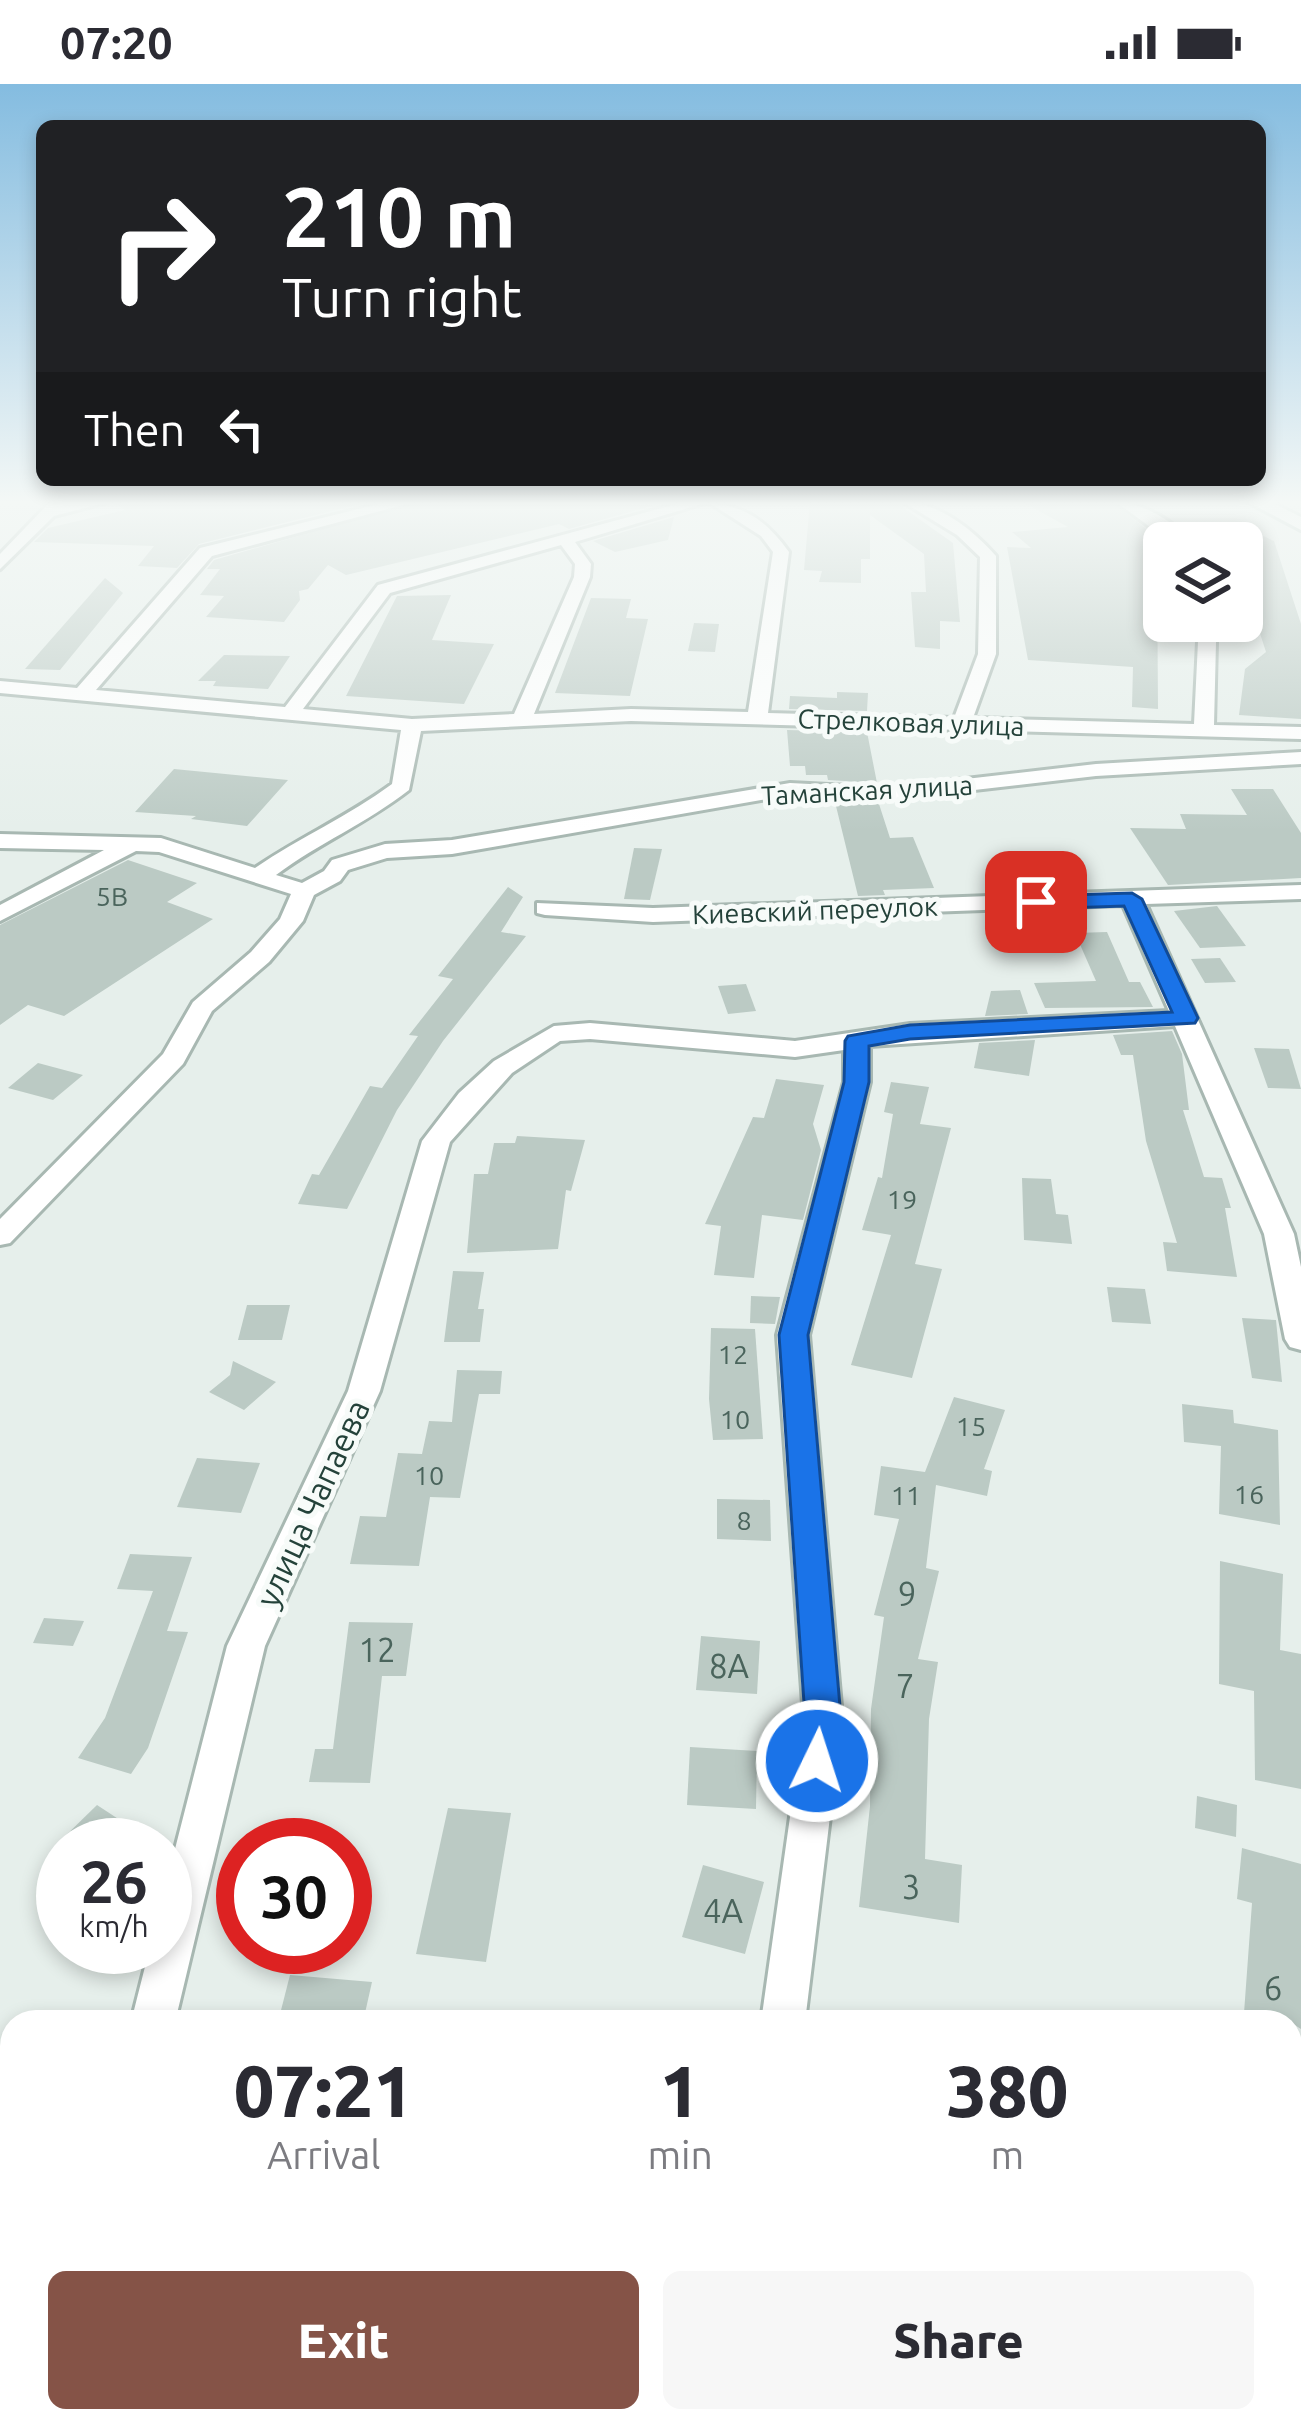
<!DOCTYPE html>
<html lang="en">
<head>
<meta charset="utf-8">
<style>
  :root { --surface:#fff; --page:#f7f7f7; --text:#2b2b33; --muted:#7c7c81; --accent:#855347 }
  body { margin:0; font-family:Ubuntu,sans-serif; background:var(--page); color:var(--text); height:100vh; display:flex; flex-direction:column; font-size:45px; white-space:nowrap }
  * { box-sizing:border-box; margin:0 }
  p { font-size:39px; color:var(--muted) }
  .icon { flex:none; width:66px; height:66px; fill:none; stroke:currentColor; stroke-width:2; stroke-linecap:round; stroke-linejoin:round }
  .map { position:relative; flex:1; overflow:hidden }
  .panel { position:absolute; left:0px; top:1926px; width:1302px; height:423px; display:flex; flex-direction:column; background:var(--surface); border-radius:36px 36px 0 0; box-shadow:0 6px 18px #0003 }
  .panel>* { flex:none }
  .hud { position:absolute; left:36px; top:36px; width:1230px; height:366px; border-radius:18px; box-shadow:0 6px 18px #0003; background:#202124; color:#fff; overflow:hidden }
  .tools { position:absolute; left:1143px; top:438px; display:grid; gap:24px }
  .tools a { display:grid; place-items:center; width:120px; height:120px; border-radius:18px; background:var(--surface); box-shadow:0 6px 18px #0003; font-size:60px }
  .speed { position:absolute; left:36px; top:1734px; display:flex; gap:24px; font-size:60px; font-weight:700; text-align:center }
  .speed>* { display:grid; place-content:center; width:156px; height:156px; border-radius:50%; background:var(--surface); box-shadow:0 6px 18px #0003; line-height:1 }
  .speed small { font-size:30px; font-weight:400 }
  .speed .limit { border:18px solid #d22; background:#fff; color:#111 }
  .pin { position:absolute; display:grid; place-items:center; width:102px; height:102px; color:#fff; margin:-51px; border-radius:24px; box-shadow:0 6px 18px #0006 }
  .me { position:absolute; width:132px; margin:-66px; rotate:4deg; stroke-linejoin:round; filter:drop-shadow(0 0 9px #0008) }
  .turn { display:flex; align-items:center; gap:42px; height:252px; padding:0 48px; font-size:54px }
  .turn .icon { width:156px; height:156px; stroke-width:2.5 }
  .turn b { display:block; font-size:84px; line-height:102px }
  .then { display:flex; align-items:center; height:114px; padding:0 48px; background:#0003; gap:24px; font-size:45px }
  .eta { display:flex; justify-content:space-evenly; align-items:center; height:204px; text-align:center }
  .eta b { font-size:72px; font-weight:800; line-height:84px }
  .action { display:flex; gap:24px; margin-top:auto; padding:24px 48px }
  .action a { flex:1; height:138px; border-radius:18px; background:var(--accent); color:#fff; font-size:48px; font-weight:800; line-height:138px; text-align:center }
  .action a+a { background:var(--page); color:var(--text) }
  .status { display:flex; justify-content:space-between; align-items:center; height:84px; padding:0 60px; background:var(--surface); direction:ltr }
  .status svg { height:33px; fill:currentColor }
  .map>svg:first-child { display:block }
  .building { fill:#bbcac4 }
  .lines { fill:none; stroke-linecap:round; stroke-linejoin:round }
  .street-casing { stroke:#a8b8b2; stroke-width:6 }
  .secondary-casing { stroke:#a4bbb3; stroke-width:6 }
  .street { fill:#fff; fill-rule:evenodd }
  .secondary { fill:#fff; fill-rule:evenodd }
  .route { fill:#1a73e8; stroke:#114b97; stroke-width:3 }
  .labels { text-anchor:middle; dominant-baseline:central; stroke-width:10; stroke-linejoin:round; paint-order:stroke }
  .far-street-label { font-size:27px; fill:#24423a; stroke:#f7fbf9 }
  .number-label { font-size:27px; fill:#4a645c }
  .street-label { font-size:33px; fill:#24423a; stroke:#f7fbf9 }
  .near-number-label { font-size:33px; fill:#4a645c }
</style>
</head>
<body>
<div class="status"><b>07:20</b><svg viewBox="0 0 49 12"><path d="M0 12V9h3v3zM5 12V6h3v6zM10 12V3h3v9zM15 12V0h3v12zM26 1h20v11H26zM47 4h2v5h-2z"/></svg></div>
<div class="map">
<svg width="1301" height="2348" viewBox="0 0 1301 2348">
  <rect width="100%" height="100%" fill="#e6efeb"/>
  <g class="building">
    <polygon points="112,418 368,418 199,460 177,484 138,482 154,462 34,458 48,444 125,426"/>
    <polygon points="418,418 655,421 569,445 559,440 346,491 328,481 308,505 299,507 300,516 284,538 206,533 224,512 200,511 220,485 207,485 214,476"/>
    <polygon points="810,418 895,418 953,459 960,538 940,537 940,565 915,563 911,508 926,508 924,470 870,431 870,475 861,475 861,499 819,498 822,487 804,486"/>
    <polygon points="1023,418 1112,418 1164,459 1164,477 1157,476 1158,625 1132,623 1133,583 1028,576 1007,463 1031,464 1012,448 1068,443"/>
    <polygon points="674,433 668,456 615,468 593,457"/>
    <polygon points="1242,442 1274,457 1301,540 1301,635 1239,631 1245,585 1266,568 1242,494"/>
    <polygon points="105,494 123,509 60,586 25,585"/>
    <polygon points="451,511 432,556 494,560 464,620 346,612 397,512"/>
    <polygon points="591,514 631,515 626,534 648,535 630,612 555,609"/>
    <polygon points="694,539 719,540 715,568 688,567"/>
    <polygon points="224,571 290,572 268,605 213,602 216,597 198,597"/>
    <polygon points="837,608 868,609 867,627 789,625 790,612 837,614"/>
    <polygon points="787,646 867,648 877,699 828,696 827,691 806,691 805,682 790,682"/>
    <polygon points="174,685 288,696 247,742 191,735 196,732 135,728"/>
    <polygon points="1231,705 1273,705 1301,749 1301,794 1168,801 1130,744 1186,745 1180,730 1247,731"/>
    <polygon points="835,718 879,720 890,754 913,753 934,804 883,806 885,811 858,812"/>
    <polygon points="634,764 662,765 650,816 624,815"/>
    <polygon points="128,776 197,799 167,818 213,835 64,932 28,921 0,941 0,841"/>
    <polygon points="508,803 523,813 501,848 526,852 443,957 397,1026 347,1125 298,1120 312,1090 319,1091 370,1002 382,1004 418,952 409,951 453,895 438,892"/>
    <polygon points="1217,822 1246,862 1200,864 1174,827"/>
    <polygon points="1107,848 1129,898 1140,898 1153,923 1045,924 1034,899 1096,897 1075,849"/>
    <polygon points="1220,874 1236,898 1205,899 1191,875"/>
    <polygon points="746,900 756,927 728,930 718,902"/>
    <polygon points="1020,906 1028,930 985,932 991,907"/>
    <polygon points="1172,947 1182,970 1189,1026 1183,1026 1204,1093 1222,1094 1231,1124 1225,1124 1237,1193 1167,1187 1163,1158 1177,1159 1146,1057 1133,971 1121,971 1113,951"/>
    <polygon points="1035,956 1029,992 974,984 979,959"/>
    <polygon points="1254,964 1289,965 1301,1005 1268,1004"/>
    <polygon points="38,979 83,991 53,1016 8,1004"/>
    <polygon points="776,995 824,1001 813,1040 821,1066 803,1136 762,1131 754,1194 714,1191 721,1142 705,1140 753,1033 764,1034"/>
    <polygon points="891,998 929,1003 920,1040 951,1044 915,1180 942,1185 912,1294 851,1281 891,1151 862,1146 878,1093 882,1094 893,1030 884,1028"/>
    <polygon points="517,1052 585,1056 571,1107 566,1106 558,1165 467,1169 474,1090 488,1090 494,1059 515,1059"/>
    <polygon points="1022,1094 1051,1095 1056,1130 1068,1131 1072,1160 1024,1156"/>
    <polygon points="453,1187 484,1188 478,1225 484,1225 480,1258 444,1258"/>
    <polygon points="1107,1203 1145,1205 1151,1240 1112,1238"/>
    <polygon points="751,1212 780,1213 775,1240 750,1239"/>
    <polygon points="247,1221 290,1221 282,1256 238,1256"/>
    <polygon points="1242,1234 1276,1236 1282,1298 1252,1294"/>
    <polygon points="711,1244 755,1245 763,1355 713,1356 709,1315"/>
    <polygon points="233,1277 276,1298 244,1326 209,1308 230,1291"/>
    <polygon points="457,1286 502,1287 500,1310 479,1310 460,1414 430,1413 419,1482 350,1480 360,1432 386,1433 398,1369 422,1370 429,1337 452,1338"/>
    <polygon points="954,1313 1005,1326 984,1385 992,1387 987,1412 936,1401 926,1484 939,1487 918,1575 938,1578 929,1635 925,1775 962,1781 959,1839 859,1823 870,1722 871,1625 884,1533 874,1531 899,1435 874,1431 881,1382 925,1388"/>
    <polygon points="1182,1320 1233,1326 1234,1339 1278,1346 1280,1441 1219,1430 1221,1362 1184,1358"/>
    <polygon points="197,1374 260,1379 241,1429 177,1423"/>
    <polygon points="717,1415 770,1416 771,1457 717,1455"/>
    <polygon points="130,1470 192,1473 167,1547 188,1548 148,1664 131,1690 78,1674 105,1634 153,1507 117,1505"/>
    <polygon points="1220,1477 1283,1490 1280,1566 1301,1570 1301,1705 1255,1696 1254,1607 1219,1600"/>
    <polygon points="44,1534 84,1537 73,1562 33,1559"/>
    <polygon points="349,1538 413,1539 406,1592 382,1592 370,1699 309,1698 315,1665 333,1665"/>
    <polygon points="701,1552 760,1557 757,1610 696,1606"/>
    <polygon points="690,1663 757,1667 756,1725 687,1721"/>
    <polygon points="1197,1712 1237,1721 1236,1753 1195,1744"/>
    <polygon points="97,1721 158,1761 56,1761"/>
    <polygon points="448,1724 511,1729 486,1878 416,1870"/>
    <polygon points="1242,1764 1301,1780 1301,1945 1290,1938 1244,1929 1252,1819 1237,1815"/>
    <polygon points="703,1781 764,1798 745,1870 682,1853"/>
    <polygon points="290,1891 372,1898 363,1938 278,1938"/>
  </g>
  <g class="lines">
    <g class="street-casing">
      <g id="street">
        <polygon points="50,418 108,418 54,432 0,485 0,470"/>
        <path d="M387 418H414L212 472 96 606 285 623 378 501 684 418C733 418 759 426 789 468L768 629 954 634 978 570 980 473 957 451 903 418C939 418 973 446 996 472V570L973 634 1194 640 1198 558 1193 537H1211L1216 558 1214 641 1301 643V655L631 637 421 647 409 706C367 739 319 759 276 791L302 799 324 787 332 776 385 760 452 756 790 699 887 704 1096 680 1301 668V680L1096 692 887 716 790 711 452 770 387 774 348 786 340 797 314 811 303 837 269 878 212 927 183 980 10 1159 0 1161V1135L163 970 193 918 251 868 280 835 291 810 159 768 136 767 0 837V821L104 766 0 764V750L161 754 255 784C300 753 349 732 392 700L401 646 0 609V597L77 604 200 464ZM708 418 761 452 773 468 748 628 631 625 534 630 590 493 591 480 575 458ZM561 461 575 480 574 493 514 630 412 635 303 625 390 509Z"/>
        <path d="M1116 418C1140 418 1177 437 1188 459H1172Z"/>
        <polygon points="1301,801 1301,815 1146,820 1294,1150 1301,1183 1301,1266 1290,1263 1285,1255 1264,1150 1175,942 870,962 870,998 809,1251 842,1634 805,1938 761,1938 804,1634 777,1251 844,998 844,966 795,973 590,955 560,957 512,989 450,1058 380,1307 265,1562 175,1938 131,1938 150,1863 165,1863 165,1804 227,1562 348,1307 422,1057 459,1009 494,977 554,942 590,939 795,957 910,940 1169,927 1123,821 653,838 545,831 537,829 537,819 653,824"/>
        <polygon points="25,2337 77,2337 73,2348 21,2348"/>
        <polygon points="715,2337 767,2337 768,2348 716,2348"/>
      </g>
    </g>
    <g class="secondary-casing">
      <polygon id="secondary" points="1248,418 1271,418 1301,433 1301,446"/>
    </g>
    <use href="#street" class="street"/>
    <use href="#secondary" class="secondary"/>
  </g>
  <linearGradient id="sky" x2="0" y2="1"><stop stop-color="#84bce0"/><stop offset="0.56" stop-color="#f4f8f6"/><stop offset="1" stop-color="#f4f8f6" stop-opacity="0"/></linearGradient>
  <rect width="1301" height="747" fill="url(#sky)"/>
  <polygon class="route" points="1132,809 1142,815 1198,934 1195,939 910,955 869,962 869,998 808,1251 841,1634 830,1688 817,1693 804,1688 799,1677 805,1634 779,1251 844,998 845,957 848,952 910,941 1172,928 1124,822 1036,825 1025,818 1036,812"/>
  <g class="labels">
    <g class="far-street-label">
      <text transform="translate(911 638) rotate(2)">Стрелковая улица</text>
      <text transform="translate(867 706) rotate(-3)">Таманская улица</text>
      <text transform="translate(815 826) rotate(-2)">Киевский переулок</text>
    </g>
    <g class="number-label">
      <text x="112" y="812">5В</text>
      <text x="902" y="1115">19</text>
      <text x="733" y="1270">12</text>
      <text x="735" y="1335">10</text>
      <text x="971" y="1342">15</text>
      <text x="429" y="1391">10</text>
      <text x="1249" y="1410">16</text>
      <text x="906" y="1411">11</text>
      <text x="744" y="1436">8</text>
    </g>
    <g class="street-label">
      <text transform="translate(312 1419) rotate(-65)">улица Чапаева</text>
    </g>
    <g class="near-number-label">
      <text x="907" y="1509">9</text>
      <text x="377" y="1565">12</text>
      <text x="729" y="1581">8А</text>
      <text x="905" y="1601">7</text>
      <text x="911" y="1802">3</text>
      <text x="723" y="1826">4А</text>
      <text x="1273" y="1903">6</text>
    </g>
  </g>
</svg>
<div class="tools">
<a><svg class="icon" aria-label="layers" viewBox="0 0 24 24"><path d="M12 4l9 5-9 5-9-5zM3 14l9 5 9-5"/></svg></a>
</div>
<div class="speed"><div>26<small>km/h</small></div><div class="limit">30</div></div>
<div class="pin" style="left:1036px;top:818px;background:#d93025"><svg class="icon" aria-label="arrive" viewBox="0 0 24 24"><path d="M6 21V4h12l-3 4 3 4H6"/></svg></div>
<svg class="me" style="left:817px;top:1677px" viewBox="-20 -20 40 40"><circle r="17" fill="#1a73e8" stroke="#fff" stroke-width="3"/><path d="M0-11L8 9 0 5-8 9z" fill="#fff"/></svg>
<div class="hud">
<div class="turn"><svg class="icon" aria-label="right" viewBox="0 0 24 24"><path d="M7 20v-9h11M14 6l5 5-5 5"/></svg><div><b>210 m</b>Turn right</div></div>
<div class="then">Then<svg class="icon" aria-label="left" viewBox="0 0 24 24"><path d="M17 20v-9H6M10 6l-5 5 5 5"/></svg></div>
</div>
<section class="panel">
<div class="eta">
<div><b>07:21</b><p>Arrival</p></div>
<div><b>1</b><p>min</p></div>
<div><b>380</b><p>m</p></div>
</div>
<div class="action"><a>Exit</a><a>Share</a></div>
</section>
</div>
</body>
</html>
